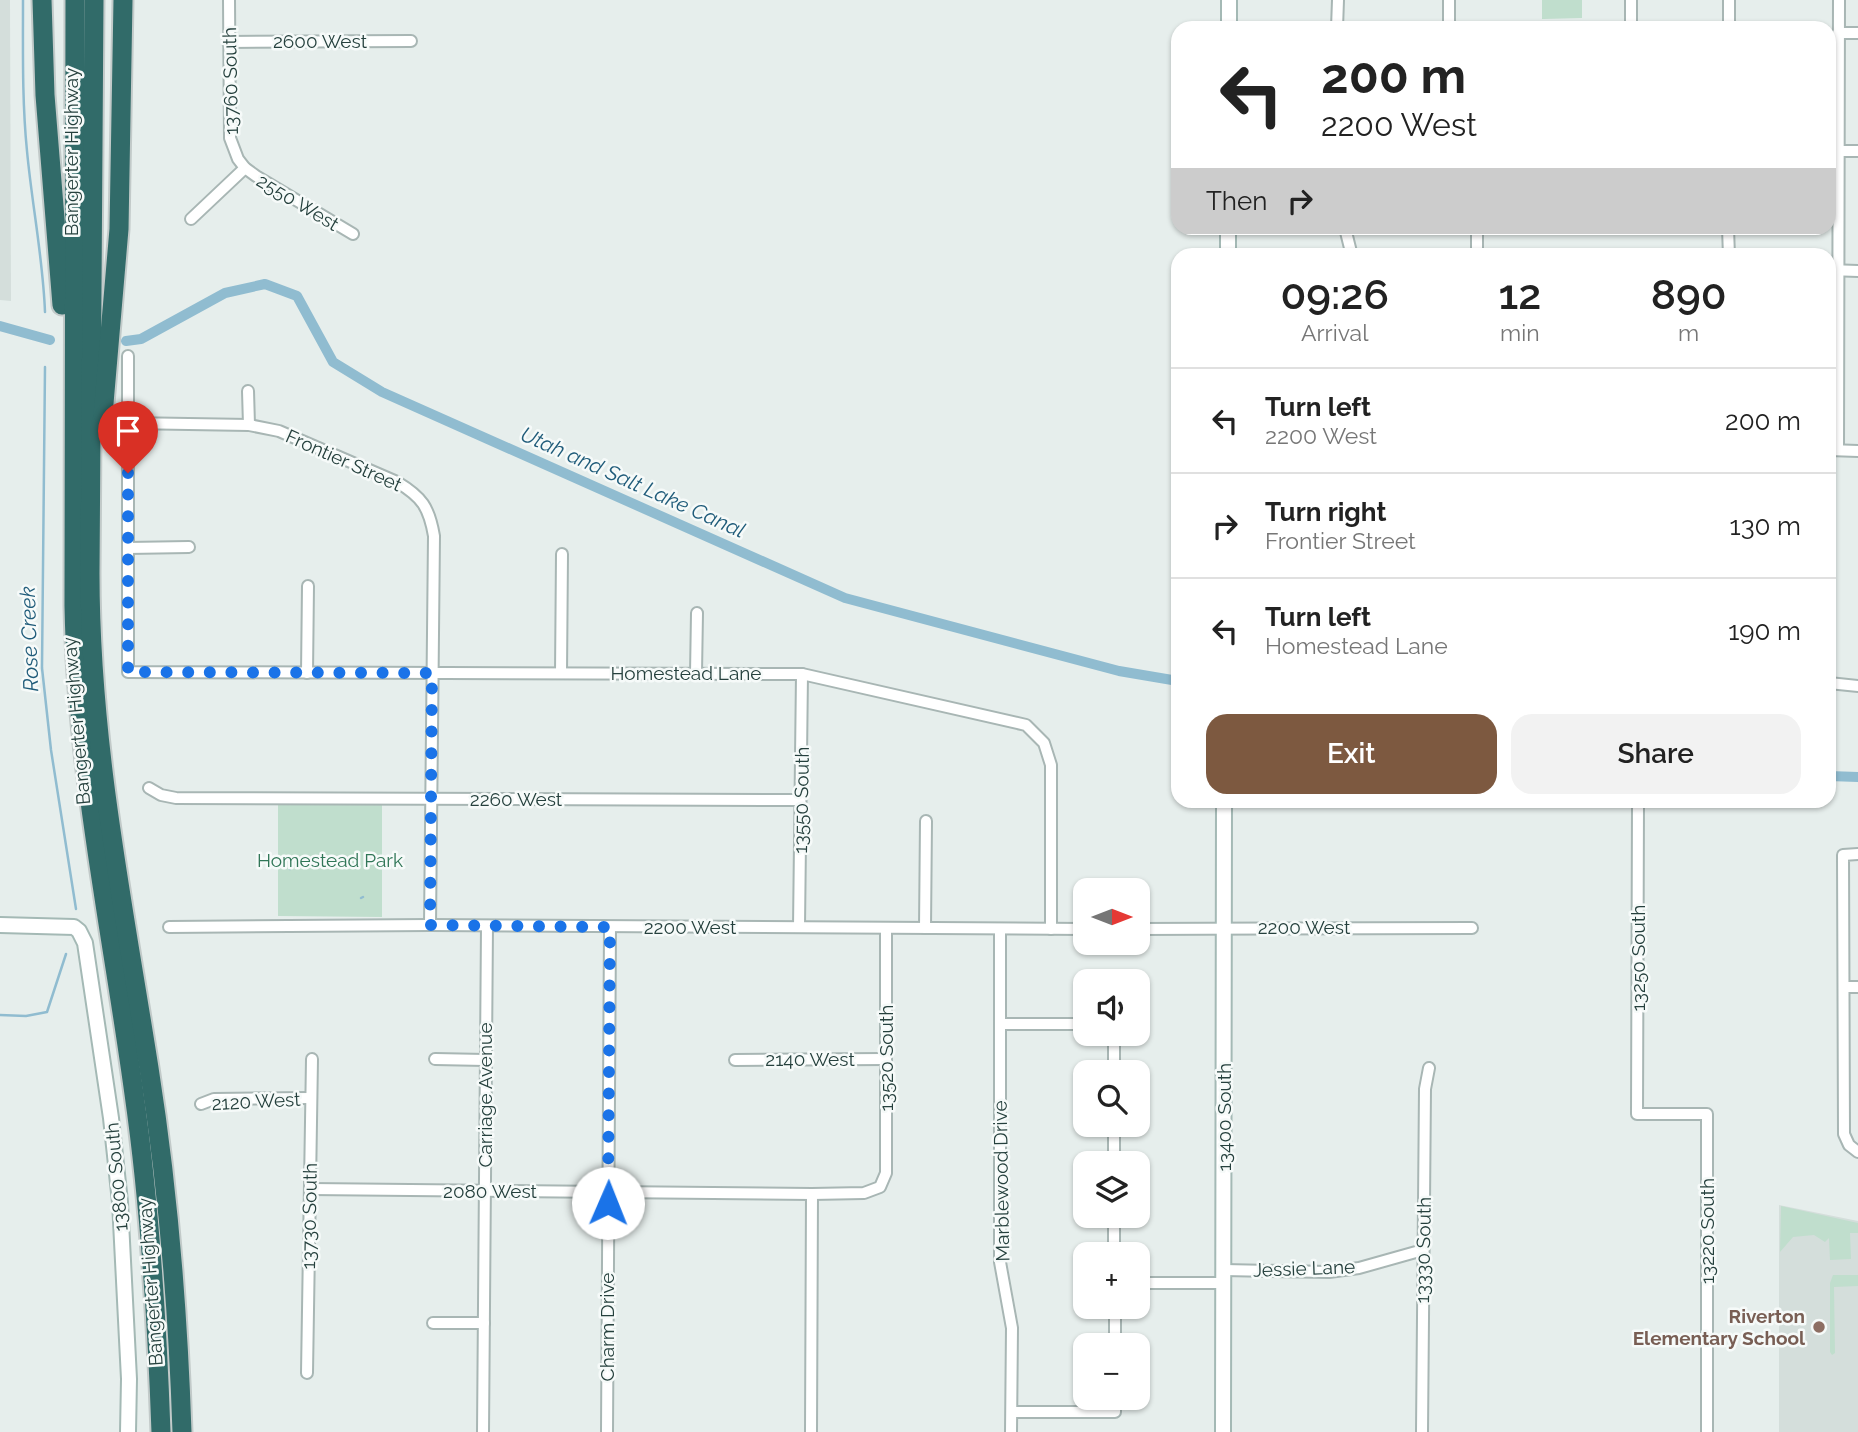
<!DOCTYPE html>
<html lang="en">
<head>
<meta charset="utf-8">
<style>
  :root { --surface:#fff; --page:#f2f2f2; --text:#222; --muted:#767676; --line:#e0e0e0; --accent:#7d5940 }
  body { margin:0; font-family:Raleway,sans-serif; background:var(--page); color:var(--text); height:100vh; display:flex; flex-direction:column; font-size:26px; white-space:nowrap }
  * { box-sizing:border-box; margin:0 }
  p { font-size:23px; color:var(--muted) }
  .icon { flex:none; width:38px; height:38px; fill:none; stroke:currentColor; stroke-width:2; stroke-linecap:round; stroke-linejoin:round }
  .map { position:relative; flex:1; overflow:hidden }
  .panel { position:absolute; left:1171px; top:248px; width:665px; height:560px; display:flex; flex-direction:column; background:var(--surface); border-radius:21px; box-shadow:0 2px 5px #0004 }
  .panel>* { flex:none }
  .hud { position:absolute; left:1171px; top:21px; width:665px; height:214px; border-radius:21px; box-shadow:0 2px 5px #0004; background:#fff; color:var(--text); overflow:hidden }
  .needle { width:46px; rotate:90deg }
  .buttons { position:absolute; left:1073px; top:878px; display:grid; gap:14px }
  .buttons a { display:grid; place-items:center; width:77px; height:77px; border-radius:14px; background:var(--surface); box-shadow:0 2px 5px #0004; font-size:35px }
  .pin { position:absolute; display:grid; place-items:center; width:60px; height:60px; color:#fff; margin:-72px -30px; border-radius:50% 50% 50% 0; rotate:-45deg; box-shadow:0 0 7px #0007 }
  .pin .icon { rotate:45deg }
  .me { position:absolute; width:77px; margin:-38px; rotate:1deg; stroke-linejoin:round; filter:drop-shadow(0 0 5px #0008) }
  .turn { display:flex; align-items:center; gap:24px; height:147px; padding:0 35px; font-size:32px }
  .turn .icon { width:91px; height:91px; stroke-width:2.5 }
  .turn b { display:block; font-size:49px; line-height:60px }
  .then { display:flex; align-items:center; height:66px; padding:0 35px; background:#0003; gap:14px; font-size:26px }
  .eta { display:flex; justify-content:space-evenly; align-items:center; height:119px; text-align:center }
  .eta b { font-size:42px; font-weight:600; line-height:49px }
  .button { display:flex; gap:14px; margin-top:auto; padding:14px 35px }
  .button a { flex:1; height:80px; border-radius:21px; background:var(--accent); color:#fff; font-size:28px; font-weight:600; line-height:80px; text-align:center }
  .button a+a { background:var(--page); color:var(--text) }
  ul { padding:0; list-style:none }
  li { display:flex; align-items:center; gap:21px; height:105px; padding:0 35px; border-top:2px solid var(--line) }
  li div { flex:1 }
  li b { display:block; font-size:26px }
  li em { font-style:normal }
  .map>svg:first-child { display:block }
  .built { fill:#d4dedb }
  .green { fill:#c0decd }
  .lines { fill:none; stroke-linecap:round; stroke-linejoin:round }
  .stream { stroke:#90bcd0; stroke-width:2.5 }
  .canal { stroke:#90bcd0; stroke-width:10 }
  .street-casing { stroke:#a8b6b4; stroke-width:14 }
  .secondary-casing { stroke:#a4b9b5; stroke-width:18 }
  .highway-casing { stroke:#c2cac9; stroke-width:23 }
  .street { stroke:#fff; stroke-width:10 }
  .secondary { stroke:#fff; stroke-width:14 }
  .highway { stroke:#316b69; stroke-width:19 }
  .route { stroke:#1a73e8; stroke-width:12; stroke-dasharray:0 21.6 }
  .education-dot { fill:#8d6e63; stroke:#f6faf9; stroke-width:2.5 }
  .labels { text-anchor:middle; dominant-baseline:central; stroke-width:5; stroke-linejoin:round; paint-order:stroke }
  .street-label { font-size:19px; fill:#25403d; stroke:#f6faf9 }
  .park-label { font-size:19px; fill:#307657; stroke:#f6faf9 }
  .education-label { font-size:19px; font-weight:bold; fill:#785e54; stroke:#f6faf9; text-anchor:end }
  .water-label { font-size:21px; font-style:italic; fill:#205c7a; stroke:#f6faf9 }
</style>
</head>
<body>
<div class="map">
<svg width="1858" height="1432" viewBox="0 0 1858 1432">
  <rect width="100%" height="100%" fill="#e6eeec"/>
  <g class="built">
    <polygon points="0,0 10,0 11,301 0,300"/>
    <polygon points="1779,1205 1858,1221 1858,1432 1779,1432"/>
  </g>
  <g class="green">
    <polygon points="1542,0 1582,0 1582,18 1542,19"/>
    <polygon points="278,804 382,804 382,917 278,916"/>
    <polygon points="1781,1206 1858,1223 1858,1233 1850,1233 1851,1259 1830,1260 1829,1238 1825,1242 1814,1235 1793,1237 1780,1252"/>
    <polygon points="1833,1275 1858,1275 1858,1286 1834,1287 1835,1353 1832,1355 1830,1352 1830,1283"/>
  </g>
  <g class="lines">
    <g class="stream">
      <path d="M23 0C23 51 22 101 27 151 32 205 43 258 45 312"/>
      <polyline points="45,367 42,668 51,750 76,909"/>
      <polyline points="290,867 290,869"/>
      <polyline points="361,898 363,897"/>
      <polyline points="0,1015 26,1016 47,1012 66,954"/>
    </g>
    <g class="canal">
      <polyline points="0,326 50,340"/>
      <polyline points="126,341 141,339 225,293 265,284 297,296 333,362 382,392 845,598 1119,671 1178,681"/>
      <polyline points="1829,776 1858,777"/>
    </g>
    <g class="street-casing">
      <g id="street">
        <polyline points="229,0 230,138 238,159 245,168 256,176 353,234"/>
        <polyline points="1449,0 1449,28"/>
        <polyline points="1631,0 1631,28"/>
        <polyline points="1337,28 1338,0"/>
        <polyline points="1729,28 1729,0"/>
        <polyline points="1838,33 1858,33"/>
        <polyline points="228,42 411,41"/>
        <polyline points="1838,151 1858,151"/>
        <polyline points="191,219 245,168"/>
        <polyline points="1345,228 1352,256"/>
        <polyline points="1728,228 1729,256"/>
        <polyline points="1477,256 1477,228"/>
        <polyline points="1829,270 1858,271"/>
        <polyline points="128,356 128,672 802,674 1026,725 1044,743 1051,765 1051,929"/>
        <polyline points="248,391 249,425"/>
        <path d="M128 423 249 425 279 431 397 482C422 497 429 507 434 536L430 925"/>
        <polyline points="1829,450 1858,451"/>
        <polyline points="1838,450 1839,0"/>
        <polyline points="128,548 189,547"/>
        <polyline points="307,673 308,586"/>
        <polyline points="561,673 562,554"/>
        <polyline points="696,673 697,613"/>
        <polyline points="1829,683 1858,686"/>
        <polyline points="149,788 161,795 176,798 800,800"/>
        <polyline points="1638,802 1637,1114 1707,1114 1707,1432"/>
        <polyline points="1858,854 1843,855 1844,1134 1849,1145 1858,1152"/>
        <polyline points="169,927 430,925 1085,929"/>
        <polyline points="799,927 802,674"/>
        <polyline points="925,928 926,821"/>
        <polyline points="1000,929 1000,1262 1012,1328 1011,1432"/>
        <polyline points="1138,929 1472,928"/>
        <polyline points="1844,987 1858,987"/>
        <polyline points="1000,1024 1085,1024"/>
        <polyline points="1114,1034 1114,1073"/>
        <polyline points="435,1059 485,1060"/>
        <polyline points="735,1060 886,1059"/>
        <polyline points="201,1104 214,1099 311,1098"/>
        <polyline points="1114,1125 1114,1164"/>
        <polyline points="310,1189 812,1194 864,1193 880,1187 886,1173 886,928"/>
        <polyline points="1114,1216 1114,1255"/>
        <polyline points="1224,1270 1329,1272 1359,1268 1423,1250"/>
        <polyline points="1138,1283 1224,1283"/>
        <polyline points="1115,1307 1115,1346"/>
        <polyline points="433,1323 484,1323"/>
        <polyline points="307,1373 312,1059"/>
        <polyline points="1012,1412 1115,1412 1115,1398"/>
        <polyline points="483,1432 487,926"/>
        <polyline points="607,1432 610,927"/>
        <polyline points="811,1432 812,1194"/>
        <polyline points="1422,1432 1425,1089 1429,1068"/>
      </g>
    </g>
    <g class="secondary-casing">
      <g id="secondary">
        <polyline points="1229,28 1229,0"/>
        <polyline points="1228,256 1228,228"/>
        <polyline points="0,925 74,927 79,931 85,943 111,1118 120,1202 129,1379 128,1432"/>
        <polyline points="1223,1432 1224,802"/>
      </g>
    </g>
    <g class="highway-casing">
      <g id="highway">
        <polyline points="42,0 45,95 62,305"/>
        <path d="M75 0 74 606C77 771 112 932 134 1094 150 1206 157 1319 161 1432"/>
        <path d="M94 0 90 574C90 743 123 902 149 1068 168 1188 178 1310 182 1432"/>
        <polyline points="103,415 119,229 123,0"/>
      </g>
    </g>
    <use href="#street" class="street"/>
    <use href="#secondary" class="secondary"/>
    <use href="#highway" class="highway"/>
  </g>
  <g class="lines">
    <polyline class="route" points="128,473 128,672 432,673 430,925 610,927 608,1203"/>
  </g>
  <circle class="education-dot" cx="1819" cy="1327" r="7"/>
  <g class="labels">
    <g class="street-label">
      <text x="320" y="41">2600 West</text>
      <text transform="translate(230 81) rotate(-91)">13760 South</text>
      <text transform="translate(71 152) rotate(-90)">Bangerter Highway</text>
      <text transform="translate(298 202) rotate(31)">2550 West</text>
      <text transform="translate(344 460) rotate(24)">Frontier Street</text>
      <text x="686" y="673">Homestead Lane</text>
      <text transform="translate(76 721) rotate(-95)">Bangerter Highway</text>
      <text x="516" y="799">2260 West</text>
      <text transform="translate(801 800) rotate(-89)">13550 South</text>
      <text x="690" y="927">2200 West</text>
      <text x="1304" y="927">2200 West</text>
      <text transform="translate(1638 958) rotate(-90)">13250 South</text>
      <text transform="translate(886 1058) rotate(-90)">13520 South</text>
      <text x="810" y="1059">2140 West</text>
      <text transform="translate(485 1095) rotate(-90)">Carriage Avenue</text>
      <text transform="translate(256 1101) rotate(-3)">2120 West</text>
      <text transform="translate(1224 1117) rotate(-90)">13400 South</text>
      <text transform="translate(116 1177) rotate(-95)">13800 South</text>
      <text transform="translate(1001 1181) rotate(-91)">Marblewood Drive</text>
      <text x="490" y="1191">2080 West</text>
      <text transform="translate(309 1216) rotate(-89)">13730 South</text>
      <text transform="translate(1707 1231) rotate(-90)">13220 South</text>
      <text transform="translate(1423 1250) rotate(-89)">13330 South</text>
      <text transform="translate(1304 1268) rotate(-2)">Jessie Lane</text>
      <text transform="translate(150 1282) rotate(-94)">Bangerter Highway</text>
      <text transform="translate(607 1327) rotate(-90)">Charm Drive</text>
    </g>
    <g class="park-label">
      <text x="330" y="860">Homestead Park</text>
    </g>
    <g class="education-label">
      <text x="1805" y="1316">Riverton<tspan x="1805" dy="22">Elementary School</tspan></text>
    </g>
    <g class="water-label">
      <text transform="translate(633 482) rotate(24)">Utah and Salt Lake Canal</text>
      <text transform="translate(29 639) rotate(-92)">Rose Creek</text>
    </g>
  </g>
</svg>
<div class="buttons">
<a><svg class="needle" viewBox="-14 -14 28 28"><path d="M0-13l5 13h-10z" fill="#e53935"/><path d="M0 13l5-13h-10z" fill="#767676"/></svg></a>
<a><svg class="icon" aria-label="sound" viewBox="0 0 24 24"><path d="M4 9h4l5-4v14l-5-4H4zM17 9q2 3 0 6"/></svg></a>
<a><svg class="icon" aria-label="search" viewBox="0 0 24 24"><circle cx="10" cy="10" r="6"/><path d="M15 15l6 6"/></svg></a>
<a><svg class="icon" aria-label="layers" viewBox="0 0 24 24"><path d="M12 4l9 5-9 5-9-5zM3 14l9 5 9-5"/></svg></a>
<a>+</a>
<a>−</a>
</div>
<div class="pin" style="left:128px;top:473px;background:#d93025"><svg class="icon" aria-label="arrive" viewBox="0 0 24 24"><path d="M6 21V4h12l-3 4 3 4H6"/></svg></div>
<svg class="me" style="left:608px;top:1203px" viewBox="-20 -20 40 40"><circle r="19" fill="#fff"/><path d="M0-13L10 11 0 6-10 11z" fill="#1a73e8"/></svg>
<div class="hud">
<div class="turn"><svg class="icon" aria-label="left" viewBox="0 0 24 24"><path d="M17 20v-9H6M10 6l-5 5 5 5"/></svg><div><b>200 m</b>2200 West</div></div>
<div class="then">Then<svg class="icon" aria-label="right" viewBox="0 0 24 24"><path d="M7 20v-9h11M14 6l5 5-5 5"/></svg></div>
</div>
<section class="panel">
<div class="eta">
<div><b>09:26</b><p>Arrival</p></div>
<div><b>12</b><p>min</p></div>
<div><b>890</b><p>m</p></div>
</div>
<ul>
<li><svg class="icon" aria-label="left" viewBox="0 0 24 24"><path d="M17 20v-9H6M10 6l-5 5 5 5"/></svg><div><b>Turn left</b><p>2200 West</p></div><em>200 m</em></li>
<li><svg class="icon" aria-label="right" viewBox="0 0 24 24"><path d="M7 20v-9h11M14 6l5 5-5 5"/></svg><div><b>Turn right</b><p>Frontier Street</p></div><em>130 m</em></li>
<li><svg class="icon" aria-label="left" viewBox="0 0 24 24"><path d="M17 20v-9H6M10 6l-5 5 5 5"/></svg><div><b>Turn left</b><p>Homestead Lane</p></div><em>190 m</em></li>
</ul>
<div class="button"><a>Exit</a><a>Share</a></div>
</section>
</div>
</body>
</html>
